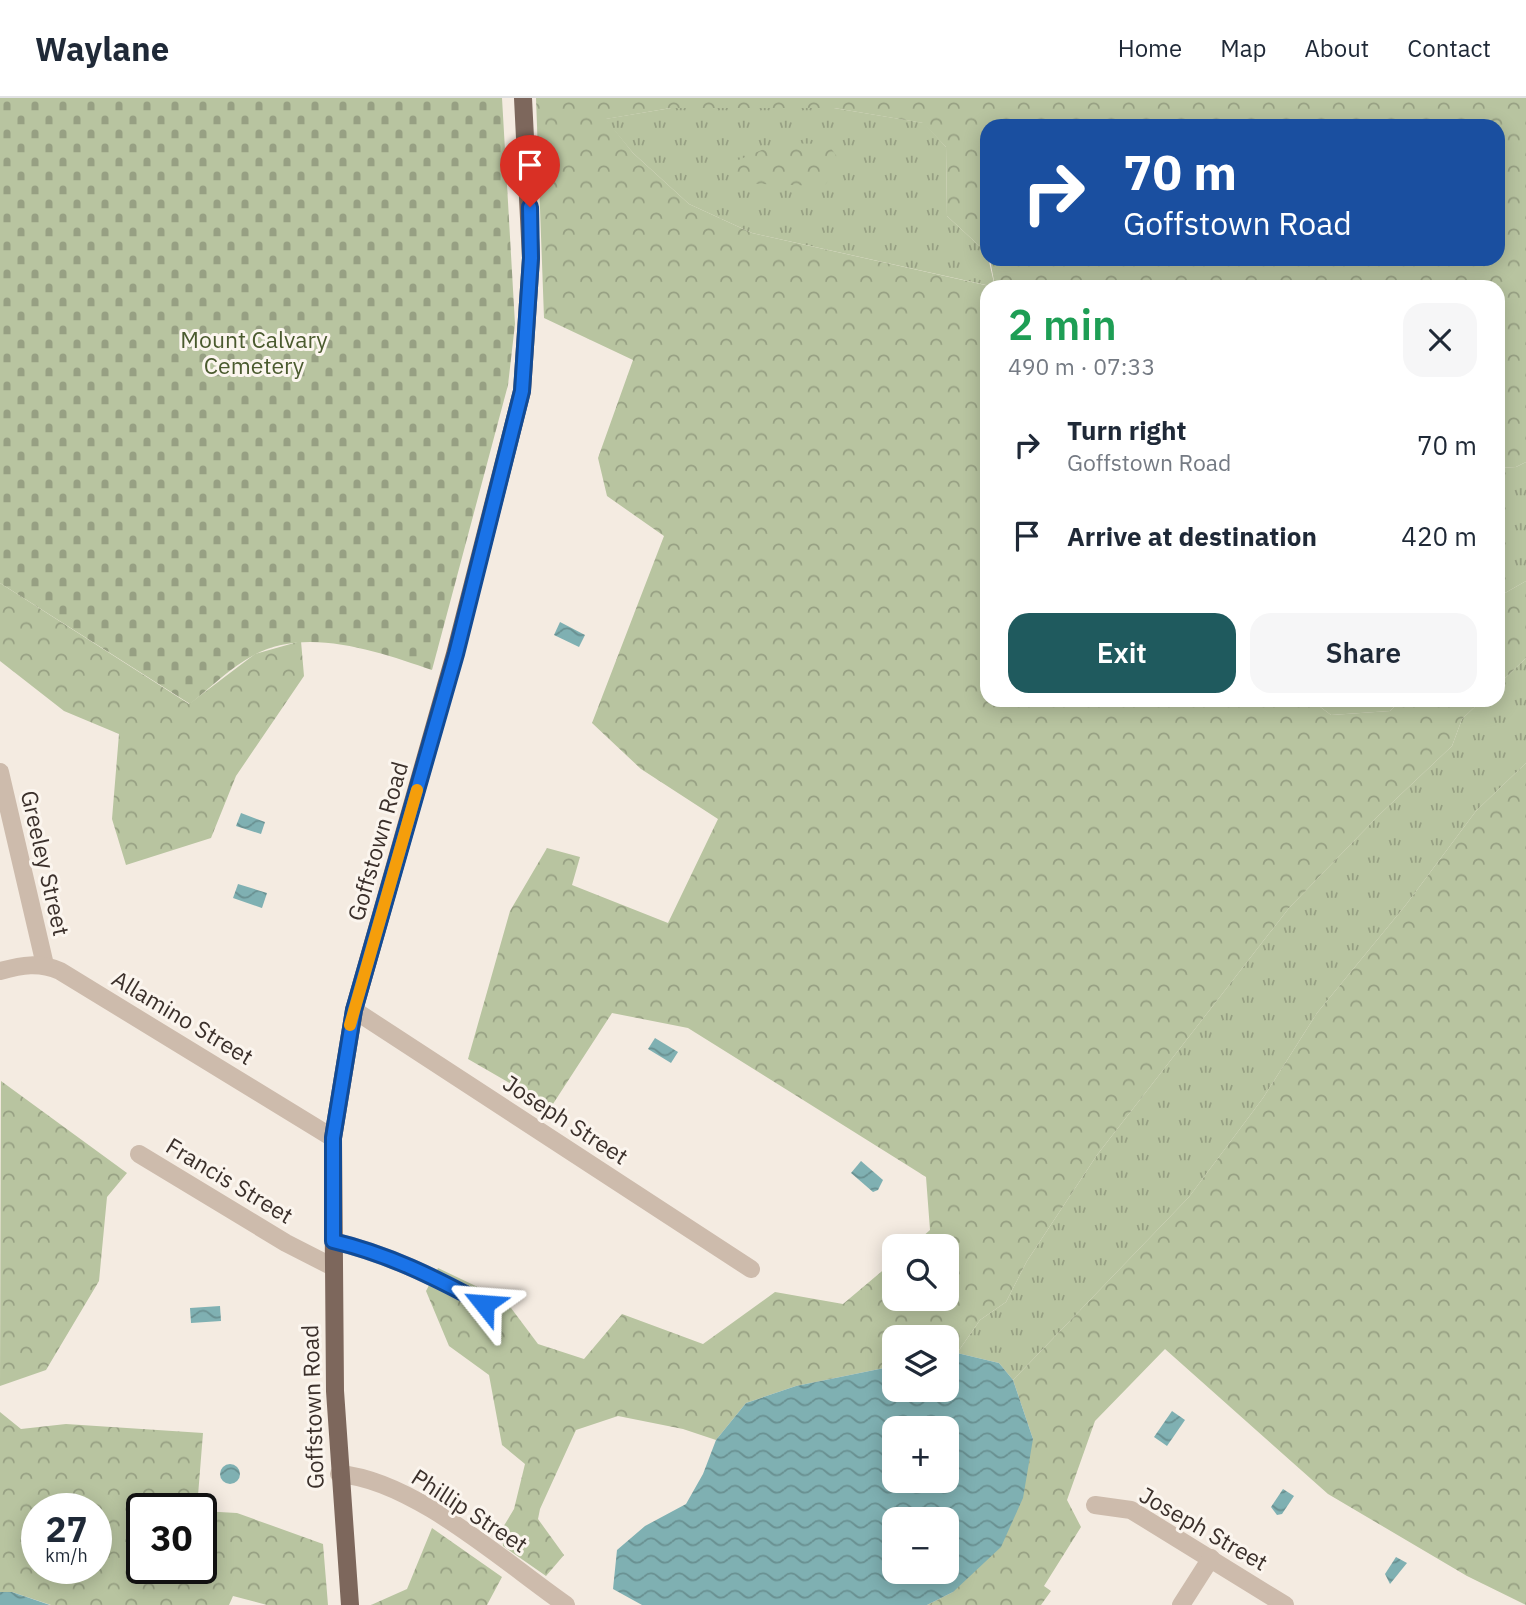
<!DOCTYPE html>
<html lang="en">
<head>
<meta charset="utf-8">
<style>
  :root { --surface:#fff; --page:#f6f6f7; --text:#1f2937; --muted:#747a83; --line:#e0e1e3; --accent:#1f5a5e }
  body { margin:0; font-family:"IBM Plex Sans",sans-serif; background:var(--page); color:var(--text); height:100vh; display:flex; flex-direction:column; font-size:26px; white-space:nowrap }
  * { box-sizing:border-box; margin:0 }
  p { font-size:23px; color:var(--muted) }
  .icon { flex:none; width:38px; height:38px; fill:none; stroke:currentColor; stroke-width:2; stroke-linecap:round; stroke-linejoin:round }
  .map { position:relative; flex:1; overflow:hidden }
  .sheet { position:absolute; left:980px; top:182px; width:525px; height:427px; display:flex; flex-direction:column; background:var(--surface); border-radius:21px; box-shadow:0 4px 18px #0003 }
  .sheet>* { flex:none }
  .hud { position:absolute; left:980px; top:21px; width:525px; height:147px; border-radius:21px; box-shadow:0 4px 18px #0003; background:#1a4fa0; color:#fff; overflow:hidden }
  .buttons { position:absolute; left:882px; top:1136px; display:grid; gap:14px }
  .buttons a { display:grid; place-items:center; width:77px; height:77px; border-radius:14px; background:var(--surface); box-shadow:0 4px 18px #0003; font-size:35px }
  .speed { position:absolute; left:21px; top:1395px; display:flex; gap:14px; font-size:35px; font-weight:700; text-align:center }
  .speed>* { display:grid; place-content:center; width:91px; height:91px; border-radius:50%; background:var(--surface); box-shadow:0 4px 18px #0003; line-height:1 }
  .speed small { font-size:18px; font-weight:400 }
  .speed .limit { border:4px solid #111; border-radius:10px; background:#fff; color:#111 }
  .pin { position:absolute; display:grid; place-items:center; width:60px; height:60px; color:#fff; margin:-72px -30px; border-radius:50% 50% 50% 0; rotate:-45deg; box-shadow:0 0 7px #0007 }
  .pin .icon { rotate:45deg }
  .me { position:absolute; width:77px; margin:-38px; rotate:298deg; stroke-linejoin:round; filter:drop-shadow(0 0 5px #0008) }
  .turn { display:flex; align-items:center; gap:24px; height:147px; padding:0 28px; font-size:32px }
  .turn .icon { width:91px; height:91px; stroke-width:2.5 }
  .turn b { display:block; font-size:49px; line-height:60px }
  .round { display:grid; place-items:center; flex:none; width:74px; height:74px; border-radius:21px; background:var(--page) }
  .summary { display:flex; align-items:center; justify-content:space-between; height:119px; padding:0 28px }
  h1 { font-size:42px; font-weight:600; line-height:52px; color:#1e9e55 }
  .cta { display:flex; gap:14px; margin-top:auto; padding:14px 28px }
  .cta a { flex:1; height:80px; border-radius:21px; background:var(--accent); color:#fff; font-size:28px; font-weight:600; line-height:80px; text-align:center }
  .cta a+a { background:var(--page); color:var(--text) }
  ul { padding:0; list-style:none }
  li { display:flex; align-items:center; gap:21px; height:91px; padding:0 28px }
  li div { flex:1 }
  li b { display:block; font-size:26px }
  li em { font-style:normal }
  header { display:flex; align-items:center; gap:42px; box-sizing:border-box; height:98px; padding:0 35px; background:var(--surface); border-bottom:2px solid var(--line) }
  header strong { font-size:33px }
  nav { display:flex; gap:38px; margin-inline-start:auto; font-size:24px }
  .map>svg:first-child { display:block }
  .grass { fill:url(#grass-tufts) }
  .forest { fill:url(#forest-crowns); fill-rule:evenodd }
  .cemetery { fill:url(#cemetery-stones) }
  .water { fill:url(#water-waves); fill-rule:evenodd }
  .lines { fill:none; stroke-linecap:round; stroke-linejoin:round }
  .minor { stroke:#cdbbac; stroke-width:18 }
  .major { stroke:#7d675c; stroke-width:18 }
  .route-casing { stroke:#114b97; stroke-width:18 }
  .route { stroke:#1a73e8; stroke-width:12 }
  .slow { stroke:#f59e0b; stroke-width:12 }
  .labels { text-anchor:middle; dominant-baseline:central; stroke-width:6; stroke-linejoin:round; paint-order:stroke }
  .park-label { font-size:23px; fill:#4a5a2e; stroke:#fbf5ee }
  .street-label { font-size:23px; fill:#3b302b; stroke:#fbf5ee }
</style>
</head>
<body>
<header>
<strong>Waylane</strong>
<nav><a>Home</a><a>Map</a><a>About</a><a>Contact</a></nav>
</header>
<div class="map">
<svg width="1526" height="1507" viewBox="0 0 1526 1507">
  <defs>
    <pattern id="grass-tufts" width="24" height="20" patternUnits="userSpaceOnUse" patternTransform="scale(1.75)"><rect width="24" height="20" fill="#b8c4a0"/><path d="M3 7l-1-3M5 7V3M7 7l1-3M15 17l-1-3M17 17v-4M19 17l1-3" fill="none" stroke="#97a083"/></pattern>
    <pattern id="forest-crowns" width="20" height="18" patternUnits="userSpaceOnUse" patternTransform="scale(1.75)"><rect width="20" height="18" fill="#b8c4a0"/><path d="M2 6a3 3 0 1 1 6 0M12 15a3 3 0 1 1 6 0" fill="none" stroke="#97a083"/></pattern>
    <pattern id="cemetery-stones" width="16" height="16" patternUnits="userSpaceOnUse" patternTransform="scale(1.75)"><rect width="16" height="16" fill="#b8c4a0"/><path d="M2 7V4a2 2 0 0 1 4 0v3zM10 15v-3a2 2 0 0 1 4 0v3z" fill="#97a083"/></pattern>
    <pattern id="water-waves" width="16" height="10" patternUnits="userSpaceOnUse" patternTransform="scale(1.75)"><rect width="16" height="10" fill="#7fb0b2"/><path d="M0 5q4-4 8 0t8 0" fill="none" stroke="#699091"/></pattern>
  </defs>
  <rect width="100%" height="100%" fill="#f4ebe1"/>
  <g class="grass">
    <polygon points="671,10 834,10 924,25 946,49 947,118 987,155 995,189 752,135 689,106 633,55 605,21"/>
    <polygon points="1526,364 1526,483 1498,499 1498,370 1516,369"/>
    <polygon points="1526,560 1526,665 1476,713 1405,808 1317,915 1263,1000 1189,1099 1013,1282 999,1265 957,1255 980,1222 1006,1204 1027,1163 1097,1057 1289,810 1379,717 1452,648 1462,621 1482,602 1498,602 1498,587"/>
    <polygon points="1311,602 1401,602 1390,613 1331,617"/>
  </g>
  <g class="forest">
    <polygon points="536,0 1526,0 1526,364 1516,369 1498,370 1498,189 995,189 990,161 1498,161 1498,28 987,28 987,155 947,118 946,49 923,25 834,10 671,10 606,21 633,55 689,106 752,135 994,189 987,189 987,602 1311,602 1331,617 1390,613 1401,602 1482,602 1462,621 1452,648 1379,717 1289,810 1097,1057 1027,1163 1006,1204 980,1222 957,1255 947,1257 947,1239 894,1239 894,1268 796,1288 746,1305 716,1342 683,1331 618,1318 576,1332 540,1411 538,1421 564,1457 546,1478 503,1448 502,1431 514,1411 525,1366 502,1347 489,1277 449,1248 426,1193 438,1170 505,1202 538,1246 584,1261 622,1216 703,1246 775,1194 843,1206 894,1163 894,1200 947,1200 947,1148 912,1148 930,1132 926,1079 688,930 612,915 551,1009 468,961 510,813 547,750 580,759 572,787 668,825 718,721 641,671 592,625 664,438 607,398 598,360 633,262 544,220"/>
    <polygon points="778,45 828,46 842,66 824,88 735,85 729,66"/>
    <polygon points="1526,483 1526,560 1498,587 1498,499"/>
    <polygon points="0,485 189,606 255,556 301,543 304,578 236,678 211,740 126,767 112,721 119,636 64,613 0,563"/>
    <polygon points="1526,665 1526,1507 1467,1478 1328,1396 1165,1251 1095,1323 1067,1402 1081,1429 1044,1488 1051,1493 1041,1507 927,1507 953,1494 1033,1341 1013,1282 1189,1099 1263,1000 1317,915 1405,808 1476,713"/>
    <polygon points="1,983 127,1075 107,1099 99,1183 46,1272 0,1288"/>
    <path d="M0 1314 21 1331 66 1326 203 1335 197 1410H142V1470H201V1413L237 1415 323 1446 328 1507H267L233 1498 229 1507H51L12 1494H0ZM37 1410H96V1470H37Z"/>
    <polygon points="432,1430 502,1479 487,1507 371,1507 407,1491"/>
  </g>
  <path class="cemetery" d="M0 0H502L515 226 508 287 432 572C379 554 307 528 254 557 231 569 210 590 190 606L0 485Z"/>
  <g class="water">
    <polygon points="560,524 585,537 579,549 554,537"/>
    <polygon points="241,715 265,724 261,736 236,728"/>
    <polygon points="238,786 267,795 262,810 233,800"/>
    <polygon points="655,940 678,954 671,965 648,951"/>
    <polygon points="861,1063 883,1082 878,1092 873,1094 851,1075"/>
    <polygon points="220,1208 221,1223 191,1225 190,1210"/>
    <path d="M957 1255 999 1265 1013 1282 1033 1341 1023 1400 1001 1449 953 1494 927 1507H642L613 1491 617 1452 645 1428 686 1406 703 1376 716 1342 746 1305 796 1288 894 1268V1292H947V1257ZM894 1330H947V1382H894ZM947 1421V1474H894V1421Z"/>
    <polygon points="1172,1313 1185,1322 1167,1348 1154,1339"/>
    <circle cx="230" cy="1376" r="10"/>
    <polygon points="1283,1391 1294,1398 1282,1416 1277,1417 1271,1409"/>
    <polygon points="1396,1459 1407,1465 1390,1486 1385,1476"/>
    <polygon points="0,1494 12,1494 50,1507 0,1507"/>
  </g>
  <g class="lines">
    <g class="minor">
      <polyline points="0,674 45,867"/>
      <path d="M0 873C22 867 39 864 60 873L333 1040"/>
      <polyline points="354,912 751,1171"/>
      <polyline points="139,1056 286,1145 333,1169"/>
      <path d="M333 1143C388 1156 434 1179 484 1206"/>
      <path d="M339 1376C414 1382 504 1464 566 1507"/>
      <polyline points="1095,1407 1131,1412 1285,1507"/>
      <polyline points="1181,1507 1211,1460"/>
    </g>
    <polyline class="major" points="350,1507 335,1293 333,1040 354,912 455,556 522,293 531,160 523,0"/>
  </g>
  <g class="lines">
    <g class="route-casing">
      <path id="route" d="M484 1206C434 1179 388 1156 333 1143V1040L354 912 456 556 522 293 531 160 530 109"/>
    </g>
    <use href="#route" class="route"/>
    <polyline class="slow" points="350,927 417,692"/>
  </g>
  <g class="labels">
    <g class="park-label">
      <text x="254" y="241">Mount Calvary<tspan x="254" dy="26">Cemetery</tspan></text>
    </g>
    <g class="street-label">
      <text transform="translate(377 743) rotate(-74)">Goffstown Road</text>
      <text transform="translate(46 765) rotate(77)">Greeley Street</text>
      <text transform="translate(183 919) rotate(31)">Allamino Street</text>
      <text transform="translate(566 1021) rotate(33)">Joseph Street</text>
      <text transform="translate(230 1082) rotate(31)">Francis Street</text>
      <text transform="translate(312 1309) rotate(-92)">Goffstown Road</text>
      <text transform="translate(470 1412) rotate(33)">Phillip Street</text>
      <text transform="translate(1204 1430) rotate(30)">Joseph Street</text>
    </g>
  </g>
</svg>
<div class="buttons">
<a><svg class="icon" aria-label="search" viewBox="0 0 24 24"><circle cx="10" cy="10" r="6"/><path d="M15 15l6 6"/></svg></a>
<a><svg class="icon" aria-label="layers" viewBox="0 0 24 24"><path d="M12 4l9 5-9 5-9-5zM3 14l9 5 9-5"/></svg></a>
<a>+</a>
<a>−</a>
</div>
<div class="speed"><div>27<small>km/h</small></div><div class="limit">30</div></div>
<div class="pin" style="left:530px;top:109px;background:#d93025"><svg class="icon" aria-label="arrive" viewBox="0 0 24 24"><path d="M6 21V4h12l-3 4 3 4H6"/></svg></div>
<svg class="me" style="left:484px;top:1206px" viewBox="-20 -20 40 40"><path d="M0-17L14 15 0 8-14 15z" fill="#1a73e8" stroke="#fff" stroke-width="4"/></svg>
<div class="hud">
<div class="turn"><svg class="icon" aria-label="right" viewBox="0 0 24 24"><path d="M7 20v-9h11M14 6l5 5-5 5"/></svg><div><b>70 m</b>Goffstown Road</div></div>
</div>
<section class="sheet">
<div class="summary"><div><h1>2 min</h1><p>490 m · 07:33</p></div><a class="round"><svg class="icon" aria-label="close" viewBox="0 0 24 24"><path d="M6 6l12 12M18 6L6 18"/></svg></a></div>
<ul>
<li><svg class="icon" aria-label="right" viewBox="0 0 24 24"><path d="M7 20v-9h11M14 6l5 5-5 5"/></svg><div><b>Turn right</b><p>Goffstown Road</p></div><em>70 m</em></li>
<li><svg class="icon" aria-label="arrive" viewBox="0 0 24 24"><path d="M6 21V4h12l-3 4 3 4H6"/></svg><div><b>Arrive at destination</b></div><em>420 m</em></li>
</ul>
<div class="cta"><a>Exit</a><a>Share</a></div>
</section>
</div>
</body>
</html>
